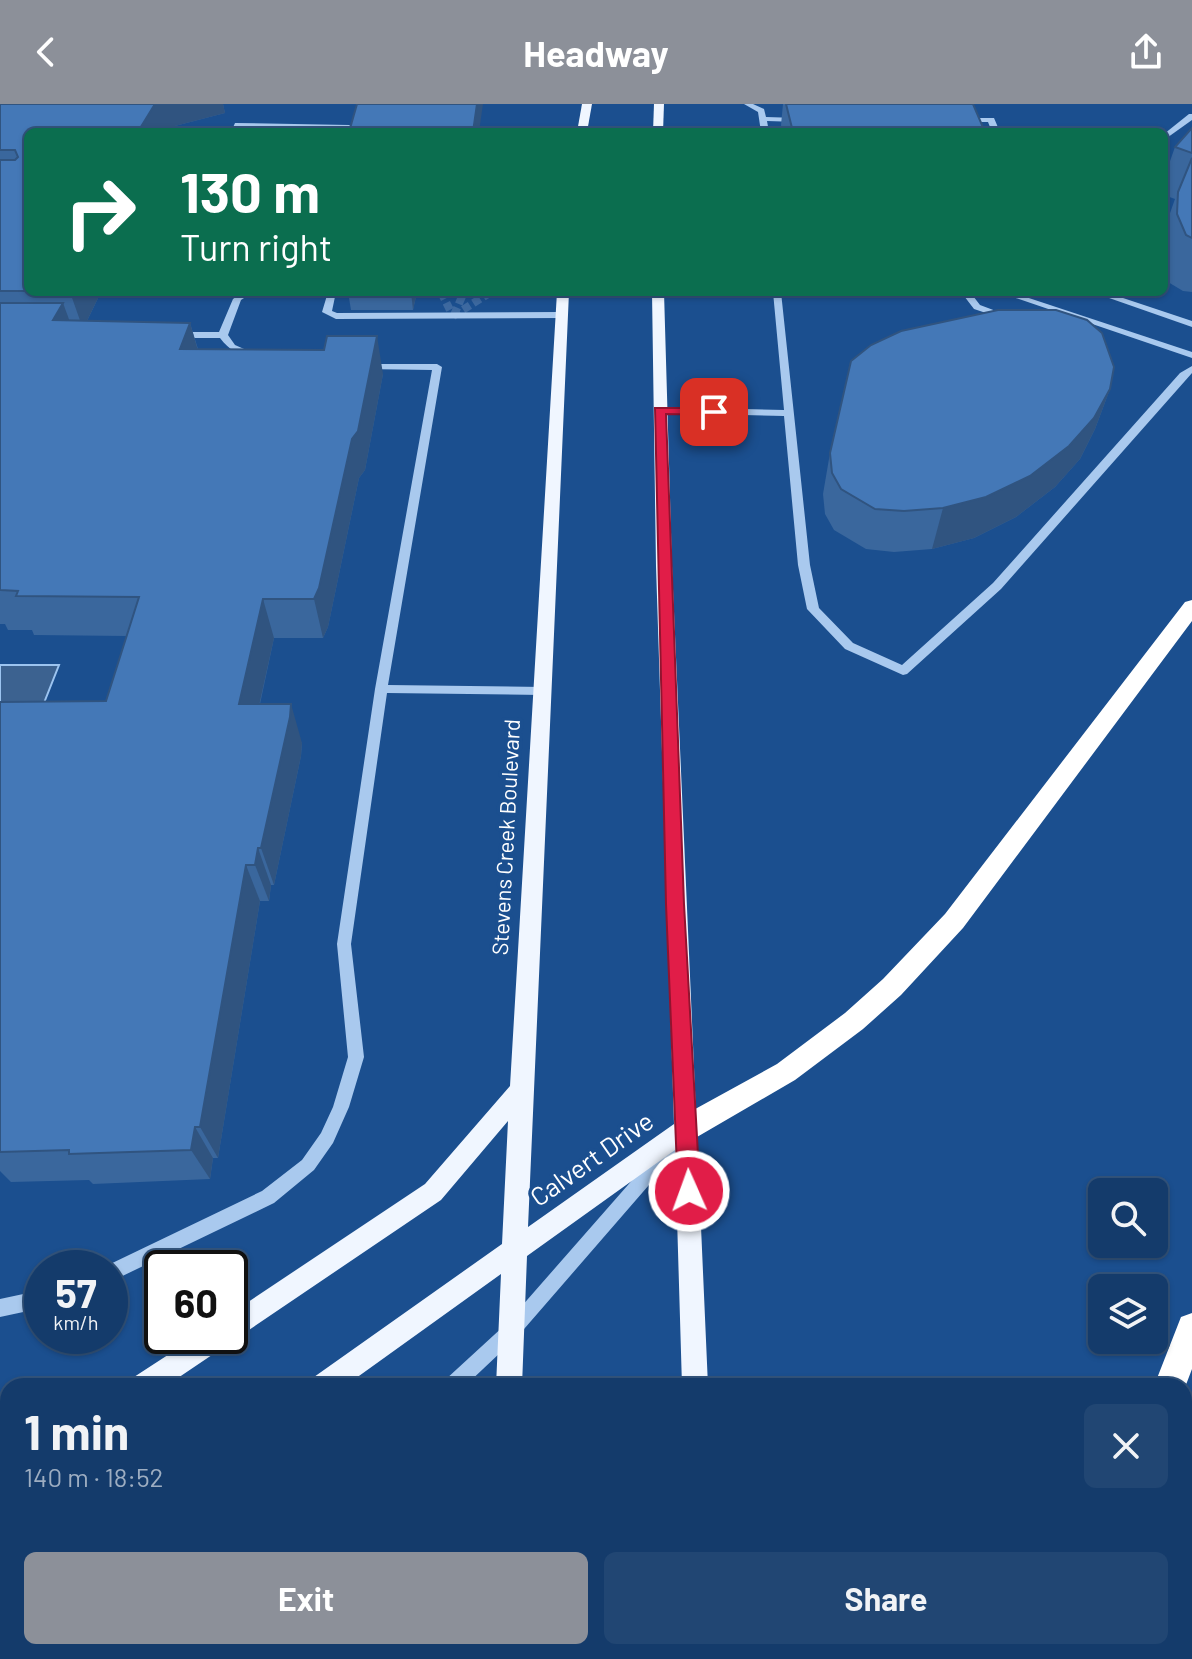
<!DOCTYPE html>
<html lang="en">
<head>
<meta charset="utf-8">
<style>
  :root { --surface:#143b6b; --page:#214673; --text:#f1f3f6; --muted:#9dadc1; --line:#33557e; --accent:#8c9099 }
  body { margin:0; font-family:Barlow,sans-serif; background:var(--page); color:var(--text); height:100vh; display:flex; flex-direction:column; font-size:30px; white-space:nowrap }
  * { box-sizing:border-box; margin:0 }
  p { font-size:26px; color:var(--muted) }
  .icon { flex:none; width:44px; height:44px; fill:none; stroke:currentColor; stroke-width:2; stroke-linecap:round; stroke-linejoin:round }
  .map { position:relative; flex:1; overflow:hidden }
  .drawer { position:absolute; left:0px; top:1274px; width:1192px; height:282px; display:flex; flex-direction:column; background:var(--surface); border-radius:24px 24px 0 0; box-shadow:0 2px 6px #0004,0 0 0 2px var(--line) }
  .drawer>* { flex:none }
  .guide { position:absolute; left:24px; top:24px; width:1144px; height:168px; border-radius:12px; box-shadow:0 2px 6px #0004,0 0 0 2px var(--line); background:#0b6e4f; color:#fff; overflow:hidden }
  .controls { position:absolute; left:1088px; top:1074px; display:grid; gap:16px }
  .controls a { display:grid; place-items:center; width:80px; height:80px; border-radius:12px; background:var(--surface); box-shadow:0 2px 6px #0004,0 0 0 2px var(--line); font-size:40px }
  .speed { position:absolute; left:24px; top:1146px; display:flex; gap:16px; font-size:40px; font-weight:700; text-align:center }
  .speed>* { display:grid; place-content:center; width:104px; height:104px; border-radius:50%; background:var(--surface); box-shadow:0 2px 6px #0004,0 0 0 2px var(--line); line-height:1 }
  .speed small { font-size:20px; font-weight:400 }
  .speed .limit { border:4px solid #111; border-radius:12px; background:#fff; color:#111 }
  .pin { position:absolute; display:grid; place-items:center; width:68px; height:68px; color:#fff; margin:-34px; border-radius:16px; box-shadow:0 4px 12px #0006 }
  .me { position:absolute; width:88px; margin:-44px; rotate:358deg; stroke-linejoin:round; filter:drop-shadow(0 0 6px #0008) }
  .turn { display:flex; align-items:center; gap:28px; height:168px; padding:0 24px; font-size:36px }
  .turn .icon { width:104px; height:104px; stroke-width:2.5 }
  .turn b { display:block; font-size:56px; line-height:68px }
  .round { display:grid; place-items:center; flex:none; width:84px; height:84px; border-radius:12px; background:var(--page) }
  .overview { display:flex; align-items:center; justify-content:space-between; height:136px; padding:0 24px }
  h1 { font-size:48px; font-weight:700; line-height:60px }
  .primary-button { display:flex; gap:16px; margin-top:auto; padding:16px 24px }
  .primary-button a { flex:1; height:92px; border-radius:12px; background:var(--accent); color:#fff; font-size:32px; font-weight:700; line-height:92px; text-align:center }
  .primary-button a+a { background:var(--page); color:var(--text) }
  header { display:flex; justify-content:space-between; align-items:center; height:104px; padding:0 24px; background:var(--accent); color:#fff; font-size:36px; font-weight:700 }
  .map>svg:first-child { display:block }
  .water { fill:#3c6290; stroke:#9cc4f0; stroke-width:2 }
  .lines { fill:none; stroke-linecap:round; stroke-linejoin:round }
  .minor-tunnel { stroke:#3d69a0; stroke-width:8; stroke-dasharray:8 4; stroke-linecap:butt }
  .minor { fill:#a9c9ee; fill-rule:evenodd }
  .major { fill:#f0f6ff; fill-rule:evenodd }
  .highway { fill:#fff; fill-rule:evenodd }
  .wall { fill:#3a679d }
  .shaded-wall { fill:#305480 }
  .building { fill:#4478b7; stroke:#305480; stroke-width:2 }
  .route { fill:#e11d48; stroke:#92132f; stroke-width:2 }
  .labels { text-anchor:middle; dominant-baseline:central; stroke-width:7; stroke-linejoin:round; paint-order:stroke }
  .street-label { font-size:22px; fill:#fff; stroke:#1b4f8f }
  .near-street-label { font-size:26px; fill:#fff; stroke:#1b4f8f }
</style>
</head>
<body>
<header><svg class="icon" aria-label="back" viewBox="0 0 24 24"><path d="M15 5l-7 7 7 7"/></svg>Headway<svg class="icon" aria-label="share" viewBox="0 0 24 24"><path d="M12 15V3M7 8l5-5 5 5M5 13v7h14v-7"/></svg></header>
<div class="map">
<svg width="1192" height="1555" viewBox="0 0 1192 1555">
  <rect width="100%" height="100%" fill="#1b4f8f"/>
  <polygon class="water" points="0,561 59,561 40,609 0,603"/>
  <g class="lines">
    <g class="minor-tunnel">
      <polyline points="441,188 453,212"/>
      <polyline points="454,211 464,188"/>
      <polyline points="453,212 491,188"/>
    </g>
    <g class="minor">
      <polygon points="744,0 753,0 764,5 766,13 798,14 802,16 798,18 767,17 769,28 761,28 758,8"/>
      <polygon points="1189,10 1192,10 1192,16 1164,36 1164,30"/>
      <polygon points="960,14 994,14 1000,28 992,28 988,18 957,18 956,16"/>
      <polygon points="235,19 349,21 353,23 349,25 241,23 239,28 231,28"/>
      <path d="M243 188H253L241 196 228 231 235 241 258 251V255C243 255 229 246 220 234H176L171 231 176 228H219L233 195Z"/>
      <polygon points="328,188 336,188 332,207 337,209 562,208 567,211 562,214 336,215 322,208"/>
      <polygon points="773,188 781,188 810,461 819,504 853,539 902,561 993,479 1180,269 1192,262 1192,269 1001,485 907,570 903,571 845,545 807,505 798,461 784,312 660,309 655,306 660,303 784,306"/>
      <polygon points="961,188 970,188 980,201 1012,213 1007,216 974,205"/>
      <polygon points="998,188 1011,188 1192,248 1192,254"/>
      <polygon points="1092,188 1105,188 1192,217 1192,223"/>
      <polygon points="360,260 437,260 442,263 388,581 543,583 549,587 543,591 387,589 351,840 364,953 349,1003 333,1039 314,1066 274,1099 110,1178 110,1164 104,1163 262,1087 302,1056 321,1029 333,1003 348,953 337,840 375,585 432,266 363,265 358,262"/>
      <polygon points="669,1038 675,1041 677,1046 675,1051 518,1232 465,1282 442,1282 445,1276 506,1220 663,1041"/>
      <polygon points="42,1186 42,1204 0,1213 0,1195"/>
      <polygon points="101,1548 127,1548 124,1555 98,1555"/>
    </g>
    <g class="major">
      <polygon points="582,0 592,0 587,28 577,28"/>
      <polygon points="654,0 664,0 663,28 653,28"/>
      <polygon points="557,188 569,188 528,1123 674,1020 656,462 652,188 664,188 672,462 708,1282 682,1282 675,1046 527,1152 522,1282 496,1282 501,1170 345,1282 310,1282 314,1273 502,1140 508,1017 441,1096 166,1282 130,1282 134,1273 197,1232 230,1232 230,1210 425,1080 510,982"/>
      <polygon points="8,1374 8,1405 0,1409 0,1378"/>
      <polygon points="8,1491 8,1522 0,1526 0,1494"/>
      <polygon points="480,1548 510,1548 509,1555 479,1555"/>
      <polygon points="689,1548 719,1548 720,1555 690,1555"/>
    </g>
    <g class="highway">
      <polygon points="1192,496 1192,517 963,824 901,891 863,925 795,976 697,1033 687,1037 677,1033 673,1024 677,1015 777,960 845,909 883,875 945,810 1185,498"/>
      <polygon points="1192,1209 1192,1265 1184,1286 1184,1282 1154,1282 1181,1213"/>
      <polygon points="1053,1548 1089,1548 1087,1555 1051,1555"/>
    </g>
  </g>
  <g class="wall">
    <polygon points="0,0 223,0 225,9 171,23 169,28 28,28 28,188 101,188 87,217 190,219 198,245 383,270 365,366 359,374 328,523 323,534 274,534 260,600 302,639 301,652 274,781 271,781 269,797 260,797 218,1054 213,1054 210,1075 93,1080 89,1076 11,1078 0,1067 0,598 106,597 127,532 34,531 32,526 8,526 5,520 0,520"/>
    <polygon points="783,0 973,0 985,28 782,28 781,21"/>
    <polygon points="1192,24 1192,188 1183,187 1168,178 1164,167 1164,126 1175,95 1164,91 1164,74 1175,43"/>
    <polygon points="348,188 417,188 413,206 351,206"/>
    <polygon points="1110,285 1095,325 1080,355 1055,383 1016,413 974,434 932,445 894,448 866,445 834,426 825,410 823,390 830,349"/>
  </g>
  <g class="shaded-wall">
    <polygon points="155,0 223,0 225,9 171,23 169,28 140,28 139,26"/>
    <polygon points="477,0 483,0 479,28 473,28"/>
    <polygon points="70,188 101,188 83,225"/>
    <polygon points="411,188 417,188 413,206"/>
    <polygon points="63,199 77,237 53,216"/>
    <polygon points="190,219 201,257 180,245"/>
    <polygon points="377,232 383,270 365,366 359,374 328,523 323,534 314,495"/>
    <polygon points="1110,285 1095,325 1080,355 1055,383 1016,413 974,434 932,445 943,404"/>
    <polygon points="263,495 274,534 251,638 239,600"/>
    <polygon points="291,600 302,639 301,652 274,781 261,744"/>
    <polygon points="258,744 271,781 269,797 255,761"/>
    <polygon points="246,761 260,797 218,1054 200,1023"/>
    <polygon points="195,1023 213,1054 210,1075 191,1046"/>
  </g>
  <g class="building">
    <polygon points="0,0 155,0 139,26 28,28 28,187 0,187 0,56 15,56 18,53 15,46 0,46"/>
    <polygon points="357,0 477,0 473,28 349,28"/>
    <polygon points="786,0 973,0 985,28 793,28"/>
    <polygon points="1192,24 1192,49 1175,43"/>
    <polygon points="1192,54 1192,134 1186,131 1177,110 1178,88"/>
    <polygon points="0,199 63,199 53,216 190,219 180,245 324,246 327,232 377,232 358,327 352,335 319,484 314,495 263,495 239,600 291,600 290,613 261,744 258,744 255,761 246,761 200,1023 195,1023 191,1046 69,1050 69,1046 0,1048 0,598 106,597 139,493 16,492 18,487 0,486"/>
    <polygon points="998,206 1056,206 1087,216 1102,229 1114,263 1110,285 1094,314 1069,342 1030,372 986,393 943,404 904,407 875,405 841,385 832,369 830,349 851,257 871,241 901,227"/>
  </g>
  <polygon class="route" points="655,304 714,304 720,308 714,311 666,310 684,800 700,1087 697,1094 689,1098 682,1094 678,1087 666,800"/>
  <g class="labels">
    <g class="street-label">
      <text transform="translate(505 733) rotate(-87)">Stevens Creek Boulevard</text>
    </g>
    <g class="near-street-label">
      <text transform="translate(591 1054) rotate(-35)">Calvert Drive</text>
    </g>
  </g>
</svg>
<div class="controls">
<a><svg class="icon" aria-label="search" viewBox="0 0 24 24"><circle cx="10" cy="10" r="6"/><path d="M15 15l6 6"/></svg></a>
<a><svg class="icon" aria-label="layers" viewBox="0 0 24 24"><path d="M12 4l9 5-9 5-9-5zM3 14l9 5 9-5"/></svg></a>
</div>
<div class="speed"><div>57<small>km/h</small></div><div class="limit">60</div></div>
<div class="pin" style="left:714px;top:308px;background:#d93025"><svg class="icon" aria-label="arrive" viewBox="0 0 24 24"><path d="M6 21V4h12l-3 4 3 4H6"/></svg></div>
<svg class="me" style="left:689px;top:1087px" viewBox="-20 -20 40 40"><circle r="17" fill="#e11d48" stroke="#fff" stroke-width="3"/><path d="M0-11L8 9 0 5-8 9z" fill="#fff"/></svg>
<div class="guide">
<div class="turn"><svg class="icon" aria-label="right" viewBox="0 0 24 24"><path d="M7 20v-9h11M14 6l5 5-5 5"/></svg><div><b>130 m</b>Turn right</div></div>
</div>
<section class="drawer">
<div class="overview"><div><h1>1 min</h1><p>140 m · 18:52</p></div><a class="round"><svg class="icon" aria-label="close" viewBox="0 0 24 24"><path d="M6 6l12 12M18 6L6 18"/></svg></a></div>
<div class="primary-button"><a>Exit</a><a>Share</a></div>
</section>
</div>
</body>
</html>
